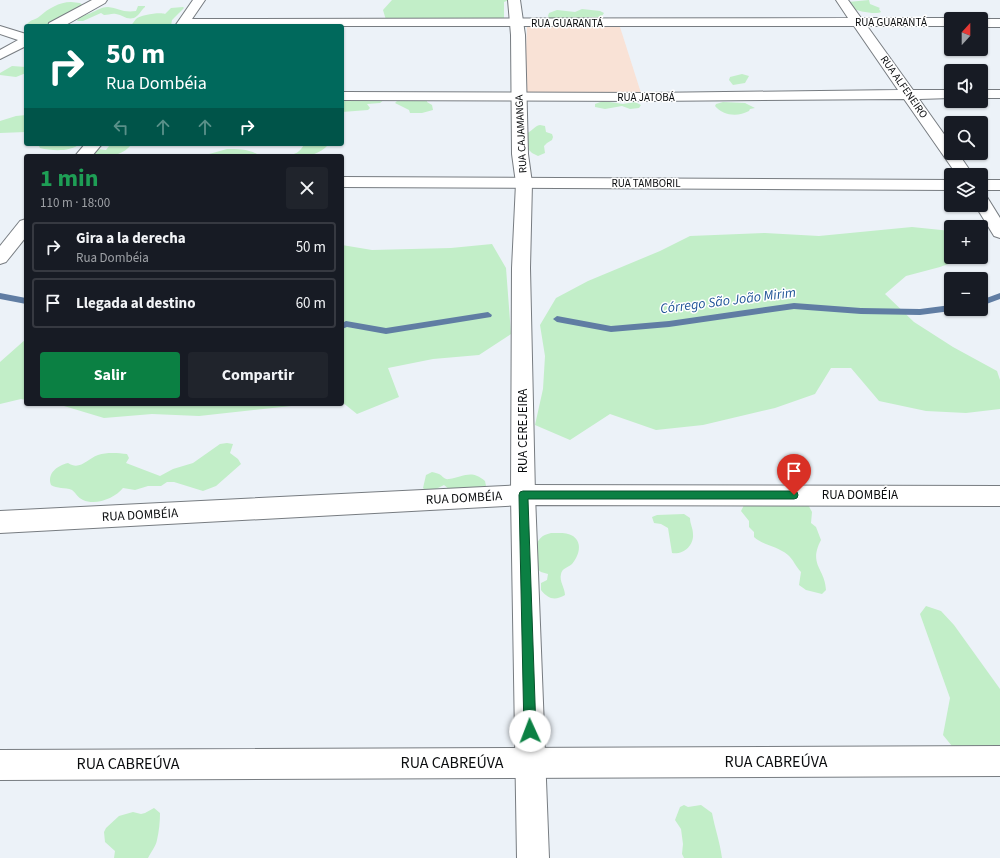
<!DOCTYPE html>
<html lang="es">
<head>
<meta charset="utf-8">
<style>
  :root { --surface:#171b24; --page:#20242c; --text:#f1f3f6; --muted:#9ea1a6; --line:#363941; --accent:#0b8043 }
  body { margin:0; font-family:"Source Sans 3",sans-serif; background:var(--page); color:var(--text); height:100vh; display:flex; flex-direction:column; font-size:15px; white-space:nowrap }
  * { box-sizing:border-box; margin:0 }
  p { font-size:13px; color:var(--muted) }
  .icon { flex:none; width:22px; height:22px; fill:none; stroke:currentColor; stroke-width:2; stroke-linecap:round; stroke-linejoin:round }
  .map { position:relative; flex:1; overflow:hidden }
  .side { position:absolute; left:24px; top:154px; width:320px; height:252px; display:flex; flex-direction:column; background:var(--surface); border-radius:4px; box-shadow:0 1px 3px #0004 }
  .side>* { flex:none }
  .banner { position:absolute; left:24px; top:24px; width:320px; height:122px; border-radius:4px; box-shadow:0 1px 3px #0004; background:#00695c; color:#fff; overflow:hidden }
  .needle { width:26px; rotate:21deg }
  .tools { position:absolute; left:944px; top:12px; display:grid; gap:8px }
  .tools a { display:grid; place-items:center; width:44px; height:44px; border-radius:4px; background:var(--surface); box-shadow:0 1px 3px #0004; font-size:20px }
  .pin { position:absolute; display:grid; place-items:center; width:34px; height:34px; color:#fff; margin:-41px -17px; border-radius:50% 50% 50% 0; rotate:-45deg; box-shadow:0 0 4px #0007 }
  .pin .icon { rotate:45deg }
  .me { position:absolute; width:44px; margin:-22px; rotate:358deg; stroke-linejoin:round; filter:drop-shadow(0 0 3px #0008) }
  .turn { display:flex; align-items:center; gap:14px; height:84px; padding:0 16px; font-size:18px }
  .turn .icon { width:52px; height:52px; stroke-width:2.5 }
  .turn b { display:block; font-size:28px; line-height:34px }
  .lanes { display:flex; align-items:center; height:38px; padding:0 16px; background:#0003; justify-content:center; gap:20px; direction:ltr }
  .lanes .off { opacity:.35 }
  .round { display:grid; place-items:center; flex:none; width:42px; height:42px; border-radius:4px; background:var(--page) }
  .overview { display:flex; align-items:center; justify-content:space-between; height:68px; padding:0 16px }
  h1 { font-size:24px; font-weight:700; line-height:30px; color:#1e9e55 }
  .button { display:flex; gap:8px; margin-top:auto; padding:8px 16px }
  .button a { flex:1; height:46px; border-radius:4px; background:var(--accent); color:#fff; font-size:16px; font-weight:700; line-height:46px; text-align:center }
  .button a+a { background:var(--page); color:var(--text) }
  ul { padding:0; list-style:none }
  li { display:flex; align-items:center; gap:12px; height:50px; margin:0 8px 6px; padding:0 8px; border:2px solid var(--line); border-radius:4px }
  li div { flex:1 }
  li b { display:block; font-size:15px }
  li em { font-style:normal }
  .map>svg:first-child { display:block }
  .commercial { fill:#f9e2d6 }
  .green { fill:#c2eec8 }
  .lines { fill:none; stroke-linecap:round; stroke-linejoin:round }
  .stream { fill:#607da3; fill-rule:evenodd }
  .minor-casing { stroke:#777c81; stroke-width:2 }
  .tertiary-casing { stroke:#777c81; stroke-width:2 }
  .minor { fill:#fff; fill-rule:evenodd }
  .tertiary { fill:#fff; fill-rule:evenodd }
  .route { fill:#0b8043; stroke:#07532c }
  .labels { text-anchor:middle; dominant-baseline:central; stroke-width:3; stroke-linejoin:round; paint-order:stroke }
  .far-street-label { font-size:11px; fill:#0a0c0e; stroke:#fff }
  .street-label { font-size:13px; fill:#0a0c0e; stroke:#fff }
  .water-label { font-size:14px; font-style:italic; fill:#225698; stroke:#fff }
  .near-street-label { font-size:16px; fill:#0a0c0e; stroke:#fff }
</style>
</head>
<body>
<div class="map">
<svg width="1000" height="858" viewBox="0 0 1000 858">
  <rect width="100%" height="100%" fill="#ecf2f8"/>
  <polygon class="commercial" points="527,26 620,27 641,93 524,93"/>
  <g class="green">
    <polygon points="392,0 509,0 504,2 504,20 386,20 383,10"/>
    <path d="M869 0 870 4 880 8 879 9 881 12C876 15 857 11 851 8L848 2Z"/>
    <path d="M71 2 80 3 84 6 47 26H29L27 24C31 19 36 20 40 16 48 9 59 2 71 2Z"/>
    <path d="M138 6H145V7C141 10 139 16 134 18 126 20 123 15 116 14 112 13 108 15 104 15L101 13 83 21H77C80 16 83 16 88 14 95 12 100 7 108 7 118 8 123 13 136 11Z"/>
    <path d="M183 7 184 8 172 20 171 26H130C133 24 134 21 136 19 140 15 160 12 165 14L171 8Z"/>
    <polygon points="582,9 600,11 604,13 602,16 594,19 589,17 576,19 550,20 548,16 549,13 557,10 575,12"/>
    <polygon points="12,66 26,67 26,73 16,77 0,75 0,73"/>
    <polygon points="742,74 749,76 745,83 733,85 729,80 730,77"/>
    <polygon points="342,97 386,98 380,103 367,104 370,108 368,110 342,112"/>
    <polygon points="399,99 427,99 427,102 432,105 433,110 422,113 410,113 409,110 395,103"/>
    <polygon points="603,101 623,104 635,102 641,105 639,108 630,109 622,106 605,109 595,107 595,104"/>
    <path d="M723 102 745 103 755 108 750 109 749 111C738 117 723 116 715 106L716 104Z"/>
    <polygon points="26,115 26,132 0,133 0,121 16,116"/>
    <path d="M540 125 545 126 546 132 552 134 553 137 552 140 547 143 544 146 545 153 538 156 532 153 528 149 529 147 524 144 526 133C532 132 534 126 540 125Z"/>
    <path d="M38 144H80C69 152 53 151 40 148Z"/>
    <path d="M108 144H132C119 160 101 156 83 156L98 149 106 150 109 146Z"/>
    <path d="M304 144H329C316 158 304 156 286 156 294 155 301 152 304 144Z"/>
    <path d="M227 149C238 149 251 149 260 156H202Z"/>
    <polygon points="912,227 951,231 951,257 967,257 940,267 906,276 885,294 914,322 953,347 997,371 1000,380 1000,409 966,413 926,411 879,401 851,368 831,368 815,394 775,408 703,425 656,430 610,414 570,440 535,425 543,389 545,356 540,325 556,298 588,281 660,251 690,236 765,233 819,236"/>
    <polygon points="492,244 506,268 511,334 479,355 433,359 388,368 399,397 357,414 342,402 342,245 372,250 451,248"/>
    <polygon points="26,339 26,400 21,399 0,404 0,362"/>
    <polygon points="53,404 310,404 199,416 152,414 104,418 64,406"/>
    <path d="M227 443 233 444 230 453 238 459 241 464 216 486 203 491 174 482H167L161 486H148L135 490 123 488C115 498 96 506 83 500 78 498 76 493 72 490 65 487 57 489 51 485 47 473 57 466 68 463 80 471 87 459 98 455 107 452 118 453 127 454L129 458 126 463 160 476 173 469 193 463 220 444Z"/>
    <path d="M432 472C435 473 437 473 439 474 443 476 444 480 449 479 464 477 471 469 485 481L486 486 472 495 455 494 444 485 432 491 425 490 423 488 426 475Z"/>
    <path d="M805 499 812 512 811 523 816 527 821 540C808 565 825 568 826 590L822 594 806 590 799 585 801 572C796 567 793 559 788 555 777 546 764 546 754 537V532L749 527V521L741 511 746 501Z"/>
    <path d="M684 514 690 518C690 524 693 528 693 534 694 546 683 555 672 553L668 528 661 524 654 523 652 517 657 515Z"/>
    <path d="M551 533C558 533 567 532 573 536 583 543 579 556 572 564 569 567 562 568 561 574 559 581 565 588 565 595 555 601 548 599 541 590V583L547 580 548 574 541 572 536 568C536 552 532 537 551 533Z"/>
    <polygon points="926,606 941,611 954,625 1000,689 1000,756 956,751 943,735 950,698 920,614"/>
    <path d="M684 805 688 807 701 805 712 813C715 829 720 842 722 858H684L682 854 683 844 681 829 675 820 680 807Z"/>
    <path d="M154 808 160 813C160 822 159 831 157 840 156 846 151 852 148 858H114L115 851 105 842 104 832 106 828 119 816 133 812 141 814 145 813Z"/>
  </g>
  <g class="lines">
    <g class="stream">
      <polygon points="0,293 26,298 26,304 0,299"/>
      <polygon points="1000,293 1000,299 981,306 981,300"/>
      <polygon points="794,303 861,308 920,309 951,305 951,309 954,309 951,311 920,315 861,314 794,309 669,327 611,332 557,322 553,319 557,316 611,326 669,321"/>
      <polygon points="488,312 492,315 491,317 386,334 347,327 342,329 342,323 346,321 386,328"/>
    </g>
    <g class="minor-casing">
      <g id="minor">
        <polygon points="92,0 107,0 105,3 64,26 48,26 49,23"/>
        <polygon points="193,0 205,0 192,19 848,18 836,0 848,0 861,18 951,18 954,19 951,19 951,26 867,26 913,90 951,90 951,98 919,99 951,144 951,153 958,153 973,175 957,175 904,99 647,101 342,100 342,92 647,93 898,90 854,26 175,26"/>
        <rect x="981" y="19" width="19" height="8"/>
        <polygon points="0,26 26,34 26,46 0,59 0,50 18,40 0,34"/>
        <rect x="981" y="90" width="19" height="8"/>
        <polygon points="85,144 102,144 92,156 75,156"/>
        <polygon points="342,177 951,180 951,190 342,187"/>
        <rect x="981" y="180" width="19" height="10"/>
        <polygon points="981,196 987,197 1000,218 1000,238 994,236 975,205 981,205"/>
        <polygon points="26,219 26,237 6,262 0,264 0,246 20,221"/>
        <polygon points="523,485 1000,486 1000,506 523,505 0,533 0,511"/>
        <polygon points="1000,746 1000,776 0,780 0,750"/>
      </g>
    </g>
    <g class="tertiary-casing">
      <polygon id="tertiary" points="508,0 520,0 525,35 528,154 532,183 530,268 535,495 549,858 517,858 511,495 512,268 516,183 512,154 511,35"/>
    </g>
    <use href="#minor" class="minor"/>
    <use href="#tertiary" class="tertiary"/>
  </g>
  <polygon class="route" points="523,491 794,491 797,492 798,495 797,498 794,499 528,499 536,731 534,736 530,737 526,736 524,731 519,495 520,492"/>
  <g class="labels">
    <g class="far-street-label">
      <text x="891" y="22">RUA GUARANTÁ</text>
      <text x="567" y="23">RUA GUARANTÁ</text>
      <text transform="translate(904 87) rotate(55)">RUA ALFENEIRO</text>
      <text x="646" y="97">RUA JATOBÁ</text>
      <text transform="translate(521 134) rotate(-93)">RUA CAJAMANGA</text>
      <text x="646" y="183">RUA TAMBORIL</text>
    </g>
    <g class="street-label">
      <text transform="translate(523 431) rotate(-90)">RUA CEREJEIRA</text>
      <text x="860" y="495">RUA DOMBÉIA</text>
      <text transform="translate(464 498) rotate(-3)">RUA DOMBÉIA</text>
      <text transform="translate(140 515) rotate(-3)">RUA DOMBÉIA</text>
    </g>
    <g class="water-label">
      <text transform="translate(728 301) rotate(-7)">Córrego São João Mirim</text>
    </g>
    <g class="near-street-label">
      <text x="776" y="762">RUA CABREÚVA</text>
      <text x="452" y="763">RUA CABREÚVA</text>
      <text x="128" y="764">RUA CABREÚVA</text>
    </g>
  </g>
</svg>
<div class="tools">
<a><svg class="needle" viewBox="-14 -14 28 28"><path d="M0-13l5 13h-10z" fill="#e53935"/><path d="M0 13l5-13h-10z" fill="#9ea1a6"/></svg></a>
<a><svg class="icon" aria-label="sound" viewBox="0 0 24 24"><path d="M4 9h4l5-4v14l-5-4H4zM17 9q2 3 0 6"/></svg></a>
<a><svg class="icon" aria-label="search" viewBox="0 0 24 24"><circle cx="10" cy="10" r="6"/><path d="M15 15l6 6"/></svg></a>
<a><svg class="icon" aria-label="layers" viewBox="0 0 24 24"><path d="M12 4l9 5-9 5-9-5zM3 14l9 5 9-5"/></svg></a>
<a>+</a>
<a>−</a>
</div>
<div class="pin" style="left:794px;top:495px;background:#d93025"><svg class="icon" aria-label="arrive" viewBox="0 0 24 24"><path d="M6 21V4h12l-3 4 3 4H6"/></svg></div>
<svg class="me" style="left:530px;top:731px" viewBox="-20 -20 40 40"><circle r="19" fill="#fff"/><path d="M0-13L10 11 0 6-10 11z" fill="#0b8043"/></svg>
<div class="banner">
<div class="turn"><svg class="icon" aria-label="right" viewBox="0 0 24 24"><path d="M7 20v-9h11M14 6l5 5-5 5"/></svg><div><b>50 m</b>Rua Dombéia</div></div>
<div class="lanes"><svg class="icon off" aria-label="left" viewBox="0 0 24 24"><path d="M17 20v-9H6M10 6l-5 5 5 5"/></svg><svg class="icon off" aria-label="ahead" viewBox="0 0 24 24"><path d="M12 20V5M6 11l6-6 6 6"/></svg><svg class="icon off" aria-label="ahead" viewBox="0 0 24 24"><path d="M12 20V5M6 11l6-6 6 6"/></svg><svg class="icon" aria-label="right" viewBox="0 0 24 24"><path d="M7 20v-9h11M14 6l5 5-5 5"/></svg></div>
</div>
<section class="side">
<div class="overview"><div><h1>1 min</h1><p>110 m · 18:00</p></div><a class="round"><svg class="icon" aria-label="close" viewBox="0 0 24 24"><path d="M6 6l12 12M18 6L6 18"/></svg></a></div>
<ul>
<li><svg class="icon" aria-label="right" viewBox="0 0 24 24"><path d="M7 20v-9h11M14 6l5 5-5 5"/></svg><div><b>Gira a la derecha</b><p>Rua Dombéia</p></div><em>50 m</em></li>
<li><svg class="icon" aria-label="arrive" viewBox="0 0 24 24"><path d="M6 21V4h12l-3 4 3 4H6"/></svg><div><b>Llegada al destino</b></div><em>60 m</em></li>
</ul>
<div class="button"><a>Salir</a><a>Compartir</a></div>
</section>
</div>
</body>
</html>
